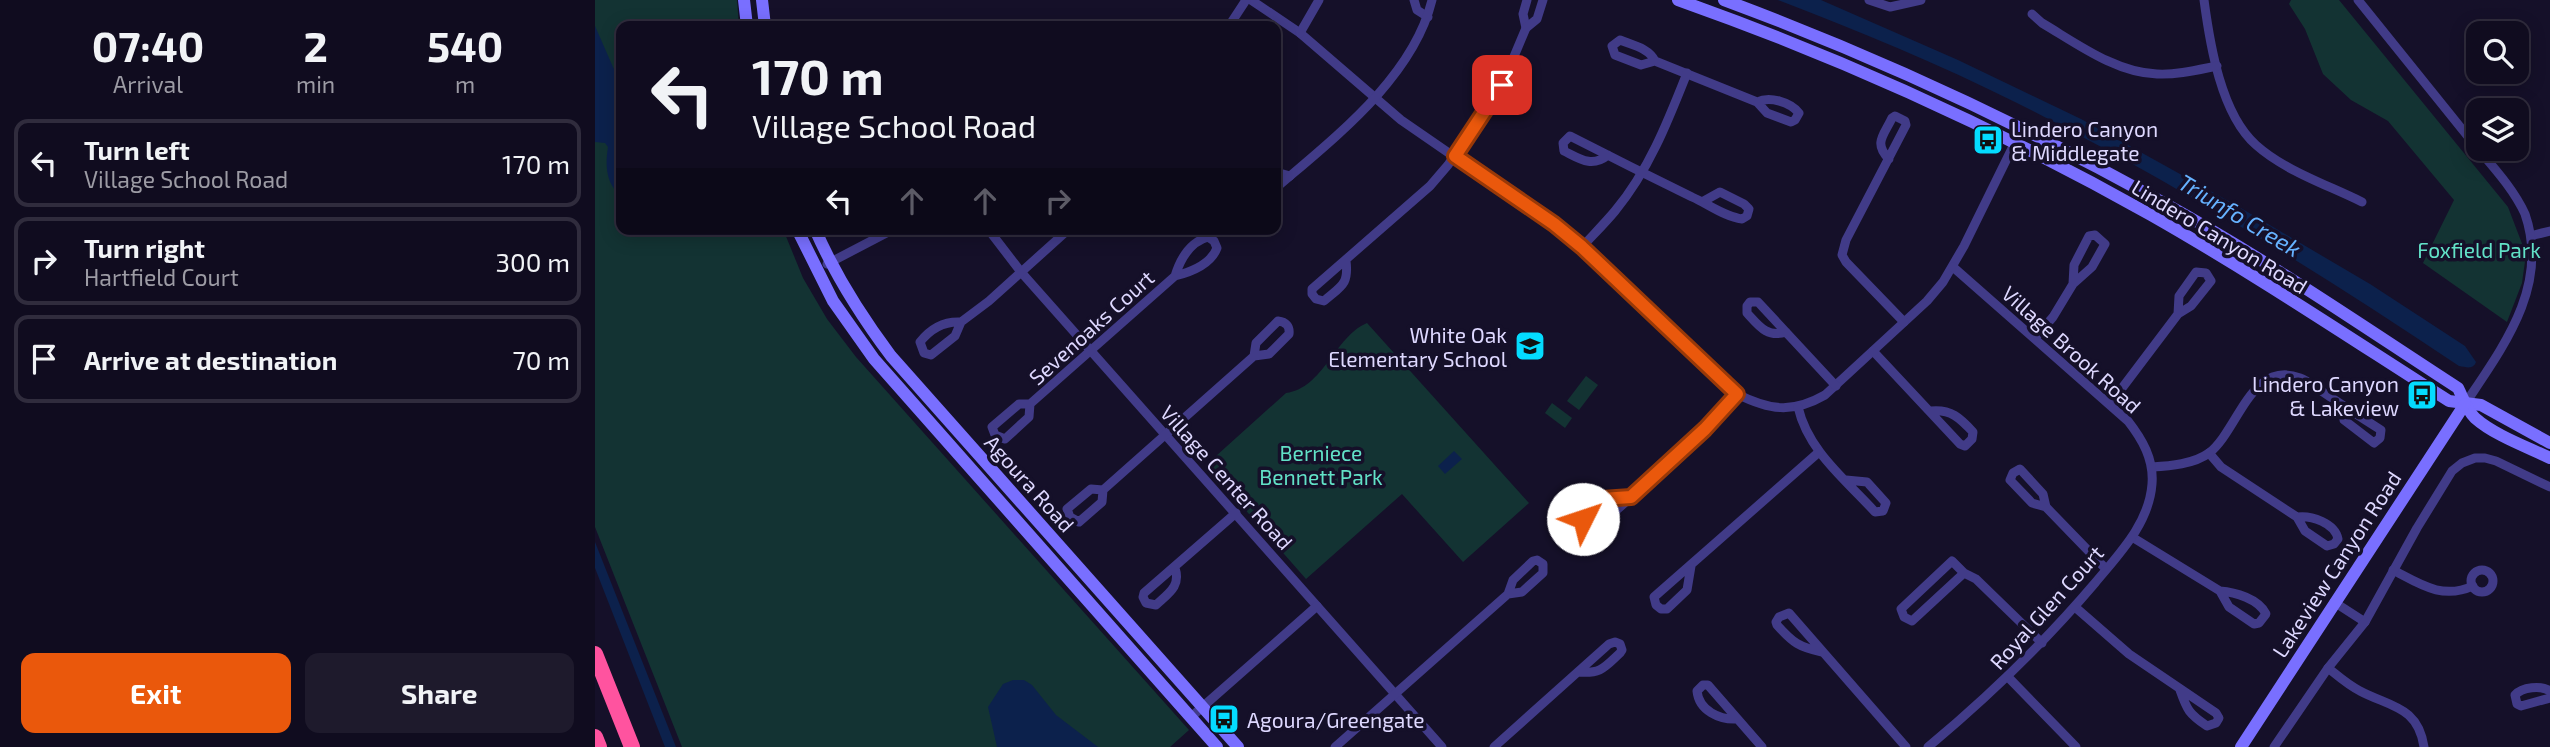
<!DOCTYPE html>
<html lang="en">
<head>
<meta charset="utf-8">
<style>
  :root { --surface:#100c1f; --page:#1e1a2c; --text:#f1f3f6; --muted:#9c9ba4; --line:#302c3d; --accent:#ea580c }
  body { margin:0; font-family:"Exo 2",sans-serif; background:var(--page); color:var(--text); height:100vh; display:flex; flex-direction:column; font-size:26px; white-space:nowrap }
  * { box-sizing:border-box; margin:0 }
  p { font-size:23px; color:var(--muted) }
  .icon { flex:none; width:38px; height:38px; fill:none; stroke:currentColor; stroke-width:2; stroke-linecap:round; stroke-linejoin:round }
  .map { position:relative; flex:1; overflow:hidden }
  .details { display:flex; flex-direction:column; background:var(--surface); width:595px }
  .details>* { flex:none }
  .banner { position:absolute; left:21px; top:21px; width:665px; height:214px; border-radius:14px; box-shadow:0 4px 18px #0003,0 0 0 2px var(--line); background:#100c1f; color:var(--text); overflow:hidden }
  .controls { position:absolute; left:1871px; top:21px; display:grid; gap:14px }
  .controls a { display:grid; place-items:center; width:63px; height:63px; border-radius:14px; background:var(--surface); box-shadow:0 4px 18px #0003,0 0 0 2px var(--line); font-size:35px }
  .pin { position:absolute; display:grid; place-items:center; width:60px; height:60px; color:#fff; margin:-30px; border-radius:14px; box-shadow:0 4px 10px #0006 }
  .me { position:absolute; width:77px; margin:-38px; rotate:49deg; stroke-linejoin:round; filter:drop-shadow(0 0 5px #0008) }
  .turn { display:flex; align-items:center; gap:24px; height:147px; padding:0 21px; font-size:32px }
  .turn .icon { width:91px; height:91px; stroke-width:2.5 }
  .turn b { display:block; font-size:49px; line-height:60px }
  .lanes { display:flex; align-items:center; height:66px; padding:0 21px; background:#0003; justify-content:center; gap:35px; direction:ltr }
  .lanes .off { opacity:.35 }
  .eta { display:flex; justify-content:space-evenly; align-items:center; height:119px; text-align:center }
  .eta b { font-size:42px; font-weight:700; line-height:49px }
  .primary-button { display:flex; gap:14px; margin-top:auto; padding:14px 21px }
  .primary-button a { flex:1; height:80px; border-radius:14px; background:var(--accent); color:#fff; font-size:28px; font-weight:700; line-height:80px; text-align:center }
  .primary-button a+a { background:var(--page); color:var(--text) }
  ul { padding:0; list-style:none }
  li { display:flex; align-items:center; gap:21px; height:88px; margin:0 14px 10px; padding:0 7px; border:4px solid var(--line); border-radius:14px }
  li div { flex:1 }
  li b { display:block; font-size:26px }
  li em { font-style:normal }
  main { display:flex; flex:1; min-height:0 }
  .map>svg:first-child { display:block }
  .green { fill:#133333 }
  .water { fill:#0c214c }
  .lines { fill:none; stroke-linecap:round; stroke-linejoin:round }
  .street { stroke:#413b88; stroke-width:9 }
  .secondary { stroke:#796fff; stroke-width:12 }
  .highway { stroke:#ff539f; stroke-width:16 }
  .route-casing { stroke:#983908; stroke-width:18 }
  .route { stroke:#ea580c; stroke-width:12 }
  .labels { text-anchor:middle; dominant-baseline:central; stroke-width:7; stroke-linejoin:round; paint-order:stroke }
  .poi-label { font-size:21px; fill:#ded8ff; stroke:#151029; text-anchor:start }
  .street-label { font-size:21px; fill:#ded8ff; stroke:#151029 }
  .park-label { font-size:21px; fill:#62e1c7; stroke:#151029 }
  .water-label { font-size:23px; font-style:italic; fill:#66b2ff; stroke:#151029 }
</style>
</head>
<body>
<main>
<section class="details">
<div class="eta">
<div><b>07:40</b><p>Arrival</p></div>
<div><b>2</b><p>min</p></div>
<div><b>540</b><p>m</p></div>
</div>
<ul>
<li><svg class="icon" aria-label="left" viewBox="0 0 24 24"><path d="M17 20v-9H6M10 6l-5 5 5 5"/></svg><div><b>Turn left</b><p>Village School Road</p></div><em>170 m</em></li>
<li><svg class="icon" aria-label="right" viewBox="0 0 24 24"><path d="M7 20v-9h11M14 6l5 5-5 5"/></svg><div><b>Turn right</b><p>Hartfield Court</p></div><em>300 m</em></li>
<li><svg class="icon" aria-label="arrive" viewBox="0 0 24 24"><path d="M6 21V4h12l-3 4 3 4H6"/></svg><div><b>Arrive at destination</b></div><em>70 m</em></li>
</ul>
<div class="primary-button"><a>Exit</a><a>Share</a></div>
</section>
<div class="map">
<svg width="1955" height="747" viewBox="0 0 1955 747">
  <rect width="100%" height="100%" fill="#151029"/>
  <g class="green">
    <polygon points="0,0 142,0 144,26 26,26 26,229 188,229 208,278 232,319 261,357 594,730 575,747 87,747 0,527"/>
    <polygon points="1696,0 1744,0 1913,207 1931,254 1927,283 1912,322 1828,263 1859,200 1793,121 1756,100 1728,74 1710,29 1694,4"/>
    <path d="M772 323 934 503 868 562 807 494 711 579 611 465 691 393C729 388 739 337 772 323Z"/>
    <polygon points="991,376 1003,385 984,410 972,401"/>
    <polygon points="957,403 977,418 970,428 950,413"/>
  </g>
  <g class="water">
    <path d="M1183 0H1226L1363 60 1486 119 1639 204 1775 284 1870 346 1881 362C1878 370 1871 367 1864 366 1721 270 1575 180 1422 103 1344 64 1264 31 1183 0Z"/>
    <path d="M0 26 25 83 26 196C11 184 10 165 13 147L10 143 0 142Z"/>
    <polygon points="859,451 867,459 850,474 843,466"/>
    <polygon points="0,542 81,747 70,747 0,568"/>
    <polygon points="418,680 429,680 437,685 461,715 503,747 402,747 393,707 408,684"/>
  </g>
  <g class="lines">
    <g class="street">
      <path d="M656 0 705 33 806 120 974 236 1142 394C1174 410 1197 414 1230 395L1332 301 1348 282 1369 246 1427 128"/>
      <polyline points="819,0 822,10 833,17"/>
      <polyline points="1274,0 1295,7 1326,0"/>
      <path d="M1609 0C1615 45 1626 114 1661 145 1690 171 1733 185 1767 202"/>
      <polyline points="1763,0 1883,149"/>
      <path d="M1437 14 1447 23C1481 43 1521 73 1562 74 1582 75 1602 70 1622 66"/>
      <polyline points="634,26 651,0"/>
      <polyline points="931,28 928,14 932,0"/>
      <polyline points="705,33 724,0"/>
      <path d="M1060 61 1046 65 1020 55 1017 46 1025 40C1037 45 1054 48 1060 61L1162 102 1172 113 1196 122 1200 120 1204 113C1195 102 1175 96 1162 102"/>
      <path d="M1013 155C997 168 985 159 969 151L968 143 975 136C1016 157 1056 177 1097 197 1113 204 1130 217 1147 219L1152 216 1154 209 1149 204 1125 192 1107 202"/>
      <path d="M1294 159C1278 143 1289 135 1297 118L1300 116 1310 121 1311 125 1251 240 1247 255 1251 262 1309 322"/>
      <polyline points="681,172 695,176"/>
      <path d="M681 188C739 138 818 78 837 0"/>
      <polyline points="393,229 426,272 847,747"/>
      <polyline points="1939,235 1955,231"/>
      <path d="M987 247C998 235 1010 223 1020 211 1054 170 1073 121 1092 73"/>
      <path d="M751 261C754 285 746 286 729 301L721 299 717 294V289L835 186 853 165 907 85 931 28 942 19 948 0"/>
      <polyline points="232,264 299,229"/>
      <path d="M366 322C349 321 336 328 325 342L329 353 336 355 360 336 366 322 394 301 474 229"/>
      <path d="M1191 332C1172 338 1164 326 1152 313V306L1155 302H1163L1241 386"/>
      <polyline points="1440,338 1458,317 1478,284 1497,267 1510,244 1500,235 1494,236 1479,265 1478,284"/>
      <path d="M1278 351 1365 444 1370 446 1377 439 1378 432C1365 418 1356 409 1336 411"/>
      <path d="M435 404 434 417 410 439 400 435 397 427 424 404H435L580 276C596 272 616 264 622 248L619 241 613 237C595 242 585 260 580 276"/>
      <polyline points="1515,404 1583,314 1596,306 1616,281 1611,273 1601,272 1584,296 1583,314"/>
      <path d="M1870 404C1908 347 1955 286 1930 214 1919 190 1900 169 1883 149"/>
      <path d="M1203 407C1213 451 1251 480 1280 512L1288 511 1291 503 1272 482 1251 480"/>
      <path d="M1614 453 1626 467 1702 517 1710 531 1732 546 1739 544 1743 539C1740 523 1716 515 1702 517"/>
      <path d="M1557 467C1575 466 1599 464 1614 453 1643 431 1656 359 1705 378 1713 381 1721 388 1728 392 1747 405 1767 418 1786 430L1785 438 1779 443 1749 420 1751 408"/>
      <path d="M508 490 496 489 472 509 475 517 484 522 507 502 508 490 659 356 674 354 694 334C695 326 691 322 683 321L661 343 659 356"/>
      <polyline points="1036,497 1007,499 989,515 989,523 995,528 1007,523 1077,461 1142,394"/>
      <polyline points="1451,507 1437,503 1415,480 1418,473 1425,469 1448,494 1451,507 1511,569"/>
      <path d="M1537 537 1625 591C1640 592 1664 599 1671 614L1664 623 1659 624 1634 607 1625 591"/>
      <polyline points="1096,566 1092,590 1072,609 1066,609 1061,605 1059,597 1224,452"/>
      <path d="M580 568C586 586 574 593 561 605L551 603 548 597 549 593 641 513"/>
      <path d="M1798 570C1825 584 1847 600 1878 586"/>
      <circle cx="1887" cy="581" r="11"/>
      <polyline points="1369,573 1317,621 1309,617 1306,609 1357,561 1369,573 1381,579 1447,643"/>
      <polyline points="1739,602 1770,622"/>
      <path d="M1480 607 1534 654 1621 713 1624 718 1621 723 1612 726C1594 714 1592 710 1585 690"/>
      <path d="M1227 652C1204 647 1198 643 1182 625L1181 622 1184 617 1194 613 1311 747"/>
      <path d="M1733 668C1743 676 1753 685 1765 691 1795 707 1823 706 1829 747"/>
      <polyline points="1413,677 1481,747"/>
      <path d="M1955 691C1946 685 1927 687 1920 695L1922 704 1926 706 1955 698"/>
      <polyline points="596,717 722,606"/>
      <path d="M1142 719C1125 720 1104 711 1102 691L1108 685H1113L1167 747"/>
      <polyline points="740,747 913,594 927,592 948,573 948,564 942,560 938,561 918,580 913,594"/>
      <path d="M899 747 1014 644 1020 642 1025 644 1027 650 1025 653C1009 668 1006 674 983 672"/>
      <path d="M1333 747C1393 697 1449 643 1500 583 1524 554 1554 524 1557 484 1559 459 1547 439 1533 421L1358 267"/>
      <polyline points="1679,747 1733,668 1770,622 1822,528 1857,471 1867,463 1880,458 1890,458 1901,461 1955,487"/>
    </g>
    <g class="secondary">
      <polyline points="149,0 152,26"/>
      <polyline points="167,0 170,26"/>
      <path d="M1083 0C1247 58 1405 130 1556 215 1658 273 1755 338 1854 401L1886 405 1955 443"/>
      <path d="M1129 0C1280 56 1426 124 1567 202 1669 258 1766 325 1863 388 1868 398 1872 410 1880 418 1899 435 1932 447 1955 458"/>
      <polyline points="202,229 238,301 279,359 622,747"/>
      <path d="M220 229C240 275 266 316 296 356L643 747"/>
      <polyline points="1646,747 1870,404"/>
    </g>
    <g class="highway">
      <polyline points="0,654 37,747"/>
      <polyline points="0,737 4,747"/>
    </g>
  </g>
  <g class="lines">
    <g class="route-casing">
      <polyline id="route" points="907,85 860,156 959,224 987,247 1142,394 1110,429 1036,497 1007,499 989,515 988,519"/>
    </g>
    <use href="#route" class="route"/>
  </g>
  <defs>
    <g id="bus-square" transform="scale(1.575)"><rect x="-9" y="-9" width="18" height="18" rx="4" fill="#04dcff" stroke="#151029"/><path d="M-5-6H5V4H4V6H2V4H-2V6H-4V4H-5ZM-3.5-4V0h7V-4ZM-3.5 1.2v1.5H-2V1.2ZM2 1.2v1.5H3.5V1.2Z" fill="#111"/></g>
    <g id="school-square" transform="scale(1.575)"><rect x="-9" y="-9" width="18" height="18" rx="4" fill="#04dcff" stroke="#151029"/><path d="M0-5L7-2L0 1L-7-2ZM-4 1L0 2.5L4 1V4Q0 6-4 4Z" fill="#111"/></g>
  </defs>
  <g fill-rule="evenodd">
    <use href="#bus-square" x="1393" y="140"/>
    <use href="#school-square" x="935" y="346"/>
    <use href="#bus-square" x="1827" y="395"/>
    <use href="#bus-square" x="629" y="719"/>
  </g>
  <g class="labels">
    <g class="poi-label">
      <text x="1416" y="128">Lindero Canyon<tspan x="1416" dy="24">&amp; Middlegate</tspan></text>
      <text x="912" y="334" text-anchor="end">White Oak<tspan x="912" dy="24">Elementary School</tspan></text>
      <text x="1804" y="383" text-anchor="end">Lindero Canyon<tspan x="1804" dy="24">&amp; Lakeview</tspan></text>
      <text x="652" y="719">Agoura/Greengate</text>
    </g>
    <g class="street-label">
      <text transform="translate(1625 236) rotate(31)">Lindero Canyon Road</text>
      <text transform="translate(496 327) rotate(-42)">Sevenoaks Court</text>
      <text transform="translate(1477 349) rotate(42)">Village Brook Road</text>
      <text transform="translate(632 477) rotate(48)">Village Center Road</text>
      <text transform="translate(435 483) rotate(48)">Agoura Road</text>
      <text transform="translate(1741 564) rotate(-57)">Lakeview Canyon Road</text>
      <text transform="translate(1451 607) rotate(-48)">Royal Glen Court</text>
    </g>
    <g class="park-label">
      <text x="1884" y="249">Foxfield Park</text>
      <text x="726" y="452">Berniece<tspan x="726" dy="24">Bennett Park</tspan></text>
    </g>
    <g class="water-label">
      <text transform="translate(1645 215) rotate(31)">Triunfo Creek</text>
    </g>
  </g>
</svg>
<div class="controls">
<a><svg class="icon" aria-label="search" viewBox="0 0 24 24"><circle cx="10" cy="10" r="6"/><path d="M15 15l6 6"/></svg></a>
<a><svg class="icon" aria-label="layers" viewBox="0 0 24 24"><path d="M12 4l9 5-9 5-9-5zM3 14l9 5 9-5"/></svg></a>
</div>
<div class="pin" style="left:907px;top:85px;background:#d93025"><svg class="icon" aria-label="arrive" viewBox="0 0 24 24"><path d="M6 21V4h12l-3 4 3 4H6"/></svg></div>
<svg class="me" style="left:988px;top:519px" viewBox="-20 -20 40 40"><circle r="19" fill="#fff"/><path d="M0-13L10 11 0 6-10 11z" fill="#ea580c"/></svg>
<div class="banner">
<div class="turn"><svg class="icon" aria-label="left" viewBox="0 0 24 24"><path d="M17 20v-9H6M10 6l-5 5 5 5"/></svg><div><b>170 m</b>Village School Road</div></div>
<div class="lanes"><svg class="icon" aria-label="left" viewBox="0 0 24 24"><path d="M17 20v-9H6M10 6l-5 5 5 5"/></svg><svg class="icon off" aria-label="ahead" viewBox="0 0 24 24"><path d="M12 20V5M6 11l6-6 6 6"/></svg><svg class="icon off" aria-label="ahead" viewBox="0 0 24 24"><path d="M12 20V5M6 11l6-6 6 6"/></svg><svg class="icon off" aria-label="right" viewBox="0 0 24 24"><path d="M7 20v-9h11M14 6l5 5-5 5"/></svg></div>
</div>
</div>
</main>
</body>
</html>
